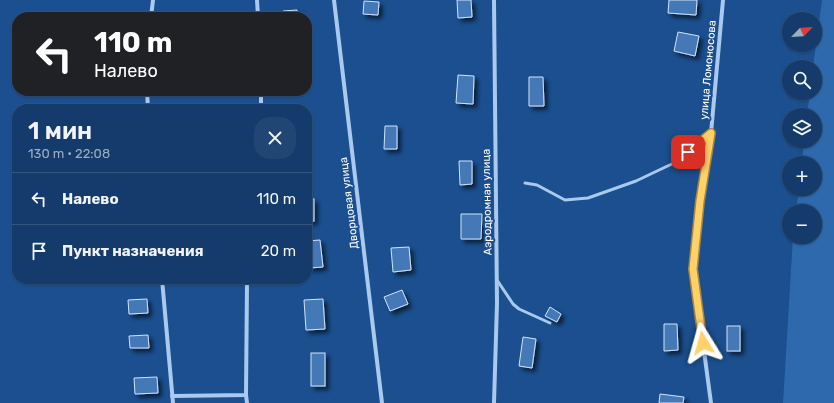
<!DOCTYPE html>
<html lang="ru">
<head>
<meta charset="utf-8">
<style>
  :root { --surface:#143b6b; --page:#214673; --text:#f1f3f6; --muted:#9dadc1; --line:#33557e }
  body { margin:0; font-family:Rubik,sans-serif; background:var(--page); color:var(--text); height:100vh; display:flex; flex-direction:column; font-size:15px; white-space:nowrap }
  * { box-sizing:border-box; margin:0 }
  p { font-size:13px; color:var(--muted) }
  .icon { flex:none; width:22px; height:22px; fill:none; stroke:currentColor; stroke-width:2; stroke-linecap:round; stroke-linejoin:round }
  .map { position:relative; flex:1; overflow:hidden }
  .side { position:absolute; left:12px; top:104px; width:300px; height:180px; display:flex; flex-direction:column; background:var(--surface); border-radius:16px; box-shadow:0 1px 3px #0004,0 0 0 1px var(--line) }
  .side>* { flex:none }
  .top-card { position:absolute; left:12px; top:12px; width:300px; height:84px; border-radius:16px; box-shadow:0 1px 3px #0004,0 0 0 1px var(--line); background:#202124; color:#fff; overflow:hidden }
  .needle { width:26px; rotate:65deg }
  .tools { position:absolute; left:782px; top:12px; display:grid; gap:8px }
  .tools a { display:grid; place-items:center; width:40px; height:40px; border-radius:50%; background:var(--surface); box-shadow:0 1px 3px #0004,0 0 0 1px var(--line); font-size:20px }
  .pin { position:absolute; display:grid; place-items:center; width:34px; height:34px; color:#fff; margin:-17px; border-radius:8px; box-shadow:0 2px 6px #0006 }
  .me { position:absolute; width:44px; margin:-22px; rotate:352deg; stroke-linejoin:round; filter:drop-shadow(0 0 3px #0008) }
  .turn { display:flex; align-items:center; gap:14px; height:84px; padding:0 16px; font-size:18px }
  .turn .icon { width:52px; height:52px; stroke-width:2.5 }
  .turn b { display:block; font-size:28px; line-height:34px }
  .round { display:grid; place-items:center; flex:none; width:42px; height:42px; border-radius:16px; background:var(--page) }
  .headline { display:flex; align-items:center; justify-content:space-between; height:68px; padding:0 16px }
  h1 { font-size:24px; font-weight:600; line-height:30px }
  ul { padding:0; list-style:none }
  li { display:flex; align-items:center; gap:12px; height:52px; padding:0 16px; border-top:1px solid var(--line) }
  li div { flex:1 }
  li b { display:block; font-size:15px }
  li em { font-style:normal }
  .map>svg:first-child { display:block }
  .green { fill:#2e69ad }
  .building { fill:#4478b7; stroke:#cfe3fa; filter:url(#shadow) }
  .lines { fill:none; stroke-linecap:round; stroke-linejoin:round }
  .lane { stroke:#a9c9ee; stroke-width:3 }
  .street { stroke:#a9c9ee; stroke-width:4 }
  .route-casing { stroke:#a68842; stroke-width:10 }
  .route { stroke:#ffd166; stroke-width:7 }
  .labels { text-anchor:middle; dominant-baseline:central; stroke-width:4; stroke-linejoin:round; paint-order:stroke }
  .street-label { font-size:11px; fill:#fff; stroke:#1b4f8f }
</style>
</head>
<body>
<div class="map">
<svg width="834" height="403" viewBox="0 0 834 403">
  <defs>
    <filter id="shadow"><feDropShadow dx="3.5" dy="3.5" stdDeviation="2" flood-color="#0009"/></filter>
  </defs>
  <rect width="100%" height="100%" fill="#1b4f8f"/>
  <polygon class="green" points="822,0 834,0 834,403 783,403 793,237 815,237 815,211 796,211 799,189 815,189 815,163 802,163 804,141 815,141 815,115 807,115 810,93 815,93 815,67 813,67"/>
  <g class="building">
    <polygon points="457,0 471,0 472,17 458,18"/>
    <polygon points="669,0 697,0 696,15 668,13"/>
    <polygon points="364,1 379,2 378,15 363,14"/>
    <polygon points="297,10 297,17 283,17 283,11"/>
    <polygon points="678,32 699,36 695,56 674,51"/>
    <polygon points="458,75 474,76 473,104 456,103"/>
    <polygon points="529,77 543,77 544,106 529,106"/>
    <polygon points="385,126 397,126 397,149 384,149"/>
    <polygon points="459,161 472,161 472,184 460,185"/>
    <rect x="307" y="199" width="7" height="22"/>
    <polygon points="461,214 482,214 481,239 461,239"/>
    <polygon points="320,240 323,267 309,268 307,241"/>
    <polygon points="409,247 411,270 393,272 391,248"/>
    <polygon points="402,290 408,304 390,311 384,297"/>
    <polygon points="147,299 148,313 129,314 128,300"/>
    <polygon points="323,299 325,329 306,330 304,300"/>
    <polygon points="550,307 561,314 557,322 545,316"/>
    <polygon points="664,324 677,324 678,350 664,351"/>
    <rect x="727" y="326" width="13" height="25"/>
    <polygon points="148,335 149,348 130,348 129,336"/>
    <polygon points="523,337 536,339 532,368 519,366"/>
    <rect x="311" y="353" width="14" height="33"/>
    <polygon points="157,377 158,393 135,394 134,378"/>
    <polygon points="660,394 684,397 683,403 659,403"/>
  </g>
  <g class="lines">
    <g class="lane">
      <polyline points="525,183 537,185 565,200 588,198 636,181 676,162 711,133"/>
      <polyline points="497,280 513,304 519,309 550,323"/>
    </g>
    <g class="street">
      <polyline points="257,0 258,17"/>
      <polyline points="334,0 382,403"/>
      <polyline points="494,0 497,303 494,403"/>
      <polyline points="151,17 153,0"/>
      <polyline points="147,91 148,109"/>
      <polyline points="261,91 261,109"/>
      <polyline points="162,279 173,403"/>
      <polyline points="246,395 247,403"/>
      <polyline points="172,396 246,395 247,283 248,279"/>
      <polyline points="711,403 693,269 700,201 711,133 723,0"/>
    </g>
  </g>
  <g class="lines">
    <g class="route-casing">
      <polyline id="route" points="688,152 711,133 700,201 693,269 703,343"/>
    </g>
    <use href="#route" class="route"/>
  </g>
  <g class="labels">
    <g class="street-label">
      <text transform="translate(708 70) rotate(-85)">улица Ломоносова</text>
      <text transform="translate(487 202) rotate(-91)">Аэродромная улица</text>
      <text transform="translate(349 203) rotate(-97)">Дворцовая улица</text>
    </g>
  </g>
</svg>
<div class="tools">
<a><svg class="needle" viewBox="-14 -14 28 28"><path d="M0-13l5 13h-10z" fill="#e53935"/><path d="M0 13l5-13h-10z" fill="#9dadc1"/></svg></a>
<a><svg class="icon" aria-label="search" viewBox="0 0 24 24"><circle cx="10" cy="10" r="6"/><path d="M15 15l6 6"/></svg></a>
<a><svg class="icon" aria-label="layers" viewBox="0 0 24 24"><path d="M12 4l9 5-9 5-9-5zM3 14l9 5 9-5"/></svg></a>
<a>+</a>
<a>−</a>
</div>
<div class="pin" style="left:688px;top:152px;background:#d93025"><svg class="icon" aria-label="arrive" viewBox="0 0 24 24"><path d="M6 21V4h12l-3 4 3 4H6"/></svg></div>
<svg class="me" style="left:703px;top:343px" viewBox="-20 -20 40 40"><path d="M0-17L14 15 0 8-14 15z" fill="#ffd166" stroke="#fff" stroke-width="4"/></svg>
<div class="top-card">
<div class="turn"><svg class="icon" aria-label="left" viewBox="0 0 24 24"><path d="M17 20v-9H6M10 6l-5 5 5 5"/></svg><div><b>110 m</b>Налево</div></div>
</div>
<section class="side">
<div class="headline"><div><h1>1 мин</h1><p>130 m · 22:08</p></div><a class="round"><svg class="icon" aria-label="close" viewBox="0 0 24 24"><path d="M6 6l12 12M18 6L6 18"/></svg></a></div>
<ul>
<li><svg class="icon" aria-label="left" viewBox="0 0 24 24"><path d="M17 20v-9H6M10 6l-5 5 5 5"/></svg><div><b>Налево</b></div><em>110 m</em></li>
<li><svg class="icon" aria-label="arrive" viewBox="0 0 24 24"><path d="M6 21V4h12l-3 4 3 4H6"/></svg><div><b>Пункт назначения</b></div><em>20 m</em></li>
</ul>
</section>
</div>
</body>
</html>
